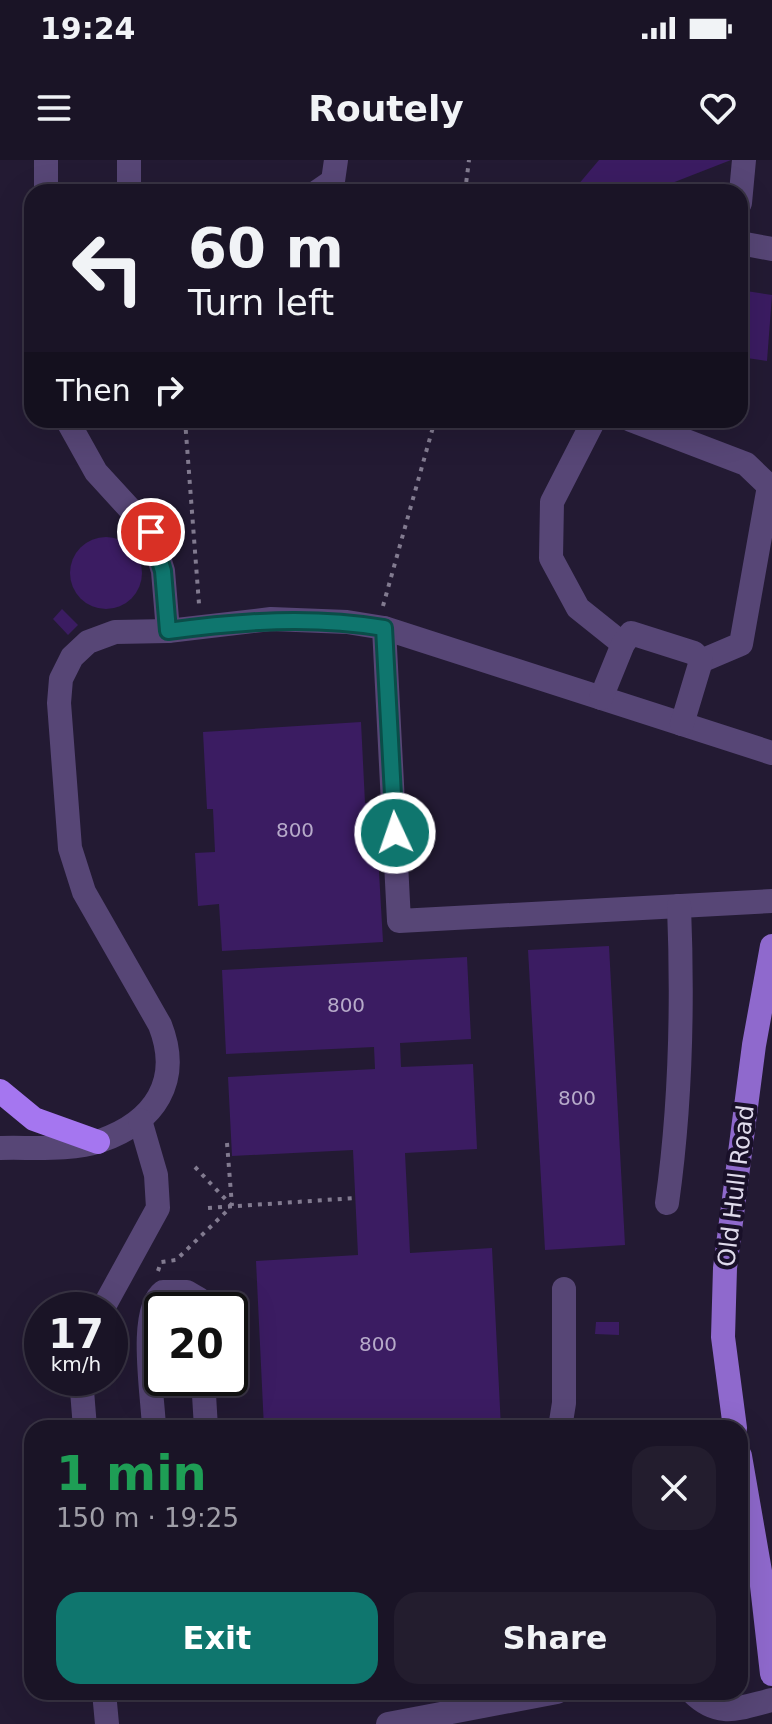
<!DOCTYPE html>
<html lang="en">
<head>
<meta charset="utf-8">
<style>
  :root { --surface:#1a1426; --page:#231d2e; --text:#f1f3f6; --muted:#9f9ea7; --line:#383343; --accent:#0f766e }
  body { margin:0; font-family:"DejaVu Sans",sans-serif; background:var(--page); color:var(--text); height:100vh; display:flex; flex-direction:column; font-size:30px; white-space:nowrap }
  * { box-sizing:border-box; margin:0 }
  p { font-size:26px; color:var(--muted) }
  .icon { flex:none; width:44px; height:44px; fill:none; stroke:currentColor; stroke-width:2; stroke-linecap:round; stroke-linejoin:round }
  .map { position:relative; flex:1; overflow:hidden }
  .side { position:absolute; left:24px; top:1260px; width:724px; height:280px; display:flex; flex-direction:column; background:var(--surface); border-radius:24px; box-shadow:0 8px 32px #0002,0 0 0 2px var(--line) }
  .side>* { flex:none }
  .guide { position:absolute; left:24px; top:24px; width:724px; height:244px; border-radius:24px; box-shadow:0 8px 32px #0002,0 0 0 2px var(--line); background:#1a1426; color:var(--text); overflow:hidden }
  .speed { position:absolute; left:24px; top:1132px; display:flex; gap:16px; font-size:40px; font-weight:700; text-align:center }
  .speed>* { display:grid; place-content:center; width:104px; height:104px; border-radius:50%; background:var(--surface); box-shadow:0 8px 32px #0002,0 0 0 2px var(--line); line-height:1 }
  .speed small { font-size:20px; font-weight:400 }
  .speed .limit { border:4px solid #111; border-radius:12px; background:#fff; color:#111 }
  .pin { position:absolute; display:grid; place-items:center; width:68px; height:68px; color:#fff; margin:-34px; border:4px solid #fff; border-radius:50%; box-shadow:0 2px 8px #0007 }
  .me { position:absolute; width:88px; margin:-44px; rotate:357deg; stroke-linejoin:round; filter:drop-shadow(0 0 6px #0008) }
  .turn { display:flex; align-items:center; gap:28px; height:168px; padding:0 32px; font-size:36px }
  .turn .icon { width:104px; height:104px; stroke-width:2.5 }
  .turn b { display:block; font-size:56px; line-height:68px }
  .then { display:flex; align-items:center; height:76px; padding:0 32px; background:#0003; gap:16px; font-size:30px }
  .round { display:grid; place-items:center; flex:none; width:84px; height:84px; border-radius:24px; background:var(--page) }
  .overview { display:flex; align-items:center; justify-content:space-between; height:136px; padding:0 32px }
  h1 { font-size:48px; font-weight:700; line-height:60px; color:#1e9e55 }
  .cta { display:flex; gap:16px; margin-top:auto; padding:16px 32px }
  .cta a { flex:1; height:92px; border-radius:24px; background:var(--accent); color:#fff; font-size:32px; font-weight:700; line-height:92px; text-align:center }
  .cta a+a { background:var(--page); color:var(--text) }
  .status { display:flex; justify-content:space-between; align-items:center; height:56px; padding:0 40px; background:var(--surface); direction:ltr }
  .status svg { height:22px; fill:currentColor }
  header { display:flex; justify-content:space-between; align-items:center; height:104px; padding:0 32px; background:var(--surface); font-size:36px; font-weight:700 }
  .map>svg:first-child { display:block }
  .building { fill:#3b1c62 }
  .lines { fill:none; stroke-linecap:round; stroke-linejoin:round }
  .path { stroke:#827b90; stroke-width:4; stroke-dasharray:4 6; stroke-linecap:butt }
  .minor { stroke:#574676; stroke-width:24 }
  .major { stroke:#8f69cd; stroke-width:24 }
  .highway { stroke:#a576f0; stroke-width:24 }
  .route-casing { stroke:#0a4d48; stroke-width:20 }
  .route { stroke:#0f766e; stroke-width:14 }
  .labels { text-anchor:middle; dominant-baseline:central; stroke-width:8; stroke-linejoin:round; paint-order:stroke }
  .number-label { font-size:20px; fill:#b6aac9 }
  .street-label { font-size:24px; fill:#dfdaeb; stroke:#191029 }
</style>
</head>
<body>
<div class="status"><b>19:24</b><svg viewBox="0 0 49 12"><path d="M0 12V9h3v3zM5 12V6h3v6zM10 12V3h3v9zM15 12V0h3v12zM26 1h20v11H26zM47 4h2v5h-2z"/></svg></div>
<header><svg class="icon" aria-label="menu" viewBox="0 0 24 24"><path d="M4 6h16M4 12h16M4 18h16"/></svg>Routely<svg class="icon" aria-label="heart" viewBox="0 0 24 24"><path d="M12 20l-8-8c-3-5 5-10 8-4 3-6 11-1 8 4z"/></svg></header>
<div class="map">
<svg width="772" height="1564" viewBox="0 0 772 1564">
  <rect width="100%" height="100%" fill="#231a33"/>
  <g class="building">
    <polygon points="599,0 731,0 649,32 572,32"/>
    <polygon points="740,130 772,135 767,201 740,197"/>
    <circle cx="106" cy="413" r="36"/>
    <polygon points="62,449 78,465 68,475 53,459"/>
    <polygon points="361,562 365,643 375,642 383,782 222,791 219,744 198,746 195,693 215,692 213,649 207,649 203,572"/>
    <polygon points="609,786 625,1085 545,1090 528,790"/>
    <polygon points="467,797 471,879 400,883 401,907 473,904 477,989 405,993 410,1093 492,1088 501,1268 264,1268 256,1101 358,1095 353,990 232,996 228,917 375,909 374,887 226,894 222,810"/>
    <polygon points="596,1162 619,1162 619,1175 595,1174"/>
  </g>
  <g class="lines">
    <g class="path">
      <polyline points="465,32 469,0"/>
      <polyline points="185,260 199,444"/>
      <polyline points="383,446 435,260"/>
      <polyline points="227,983 232,1046"/>
      <polyline points="195,1007 232,1046"/>
      <polyline points="208,1048 355,1038"/>
      <polyline points="158,1111 161,1102 176,1100 230,1048"/>
      <polyline points="230,1155 237,1150"/>
    </g>
    <g class="minor">
      <polyline points="46,32 46,0"/>
      <polyline points="129,32 129,0"/>
      <polyline points="317,32 333,21 336,0"/>
      <polyline points="740,43 744,0"/>
      <polyline points="740,83 772,89"/>
      <polyline points="67,260 96,312 151,372 163,411 168,471"/>
      <polyline points="594,260 552,342 551,398 578,448 623,484"/>
      <polyline points="631,260 746,304 769,326 741,484 701,501"/>
      <polyline points="384,468 772,593"/>
      <polyline points="601,538 623,484 631,473 694,493 701,501 682,564"/>
      <path d="M0 988C30 987 71 991 100 981 155 962 182 921 160 865L84 732 70 688 59 543 61 519 72 497 88 482 115 472 168 471 271 459 347 462 384 468 399 761 772 741"/>
      <path d="M667 1043C681 944 683 845 679 746"/>
      <polyline points="102,1150 158,1048 156,1015 140,960"/>
      <polyline points="81,1218 85,1268"/>
      <polyline points="203,1218 206,1268"/>
      <path d="M154 1268C153 1236 138 1151 163 1132H187L199 1139 200 1150"/>
      <polyline points="560,1268 564,1243 564,1129"/>
      <polyline points="104,1532 107,1564"/>
      <path d="M692 1532C719 1559 739 1548 772 1540"/>
      <polyline points="388,1564 557,1532"/>
    </g>
    <g class="major">
      <polyline points="735,1268 723,1177 725,1108 754,885 772,786"/>
      <polyline points="740,1296 761,1417 772,1514"/>
    </g>
    <polyline class="highway" points="0,931 34,959 98,982"/>
  </g>
  <g class="lines">
    <g class="route-casing">
      <path id="route" d="M151 372 163 411 168 471C241 461 312 456 384 468L395 673"/>
    </g>
    <use href="#route" class="route"/>
  </g>
  <g class="labels">
    <g class="number-label">
      <text x="295" y="670">800</text>
      <text x="346" y="845">800</text>
      <text x="577" y="938">800</text>
      <text x="378" y="1184">800</text>
    </g>
    <g class="street-label">
      <text transform="translate(736 1026) rotate(-83)">Old Hull Road</text>
    </g>
  </g>
</svg>
<div class="speed"><div>17<small>km/h</small></div><div class="limit">20</div></div>
<div class="pin" style="left:151px;top:372px;background:#d93025"><svg class="icon" aria-label="arrive" viewBox="0 0 24 24"><path d="M6 21V4h12l-3 4 3 4H6"/></svg></div>
<svg class="me" style="left:395px;top:673px" viewBox="-20 -20 40 40"><circle r="17" fill="#0f766e" stroke="#fff" stroke-width="3"/><path d="M0-11L8 9 0 5-8 9z" fill="#fff"/></svg>
<div class="guide">
<div class="turn"><svg class="icon" aria-label="left" viewBox="0 0 24 24"><path d="M17 20v-9H6M10 6l-5 5 5 5"/></svg><div><b>60 m</b>Turn left</div></div>
<div class="then">Then<svg class="icon" aria-label="right" viewBox="0 0 24 24"><path d="M7 20v-9h11M14 6l5 5-5 5"/></svg></div>
</div>
<section class="side">
<div class="overview"><div><h1>1 min</h1><p>150 m · 19:25</p></div><a class="round"><svg class="icon" aria-label="close" viewBox="0 0 24 24"><path d="M6 6l12 12M18 6L6 18"/></svg></a></div>
<div class="cta"><a>Exit</a><a>Share</a></div>
</section>
</div>
</body>
</html>
